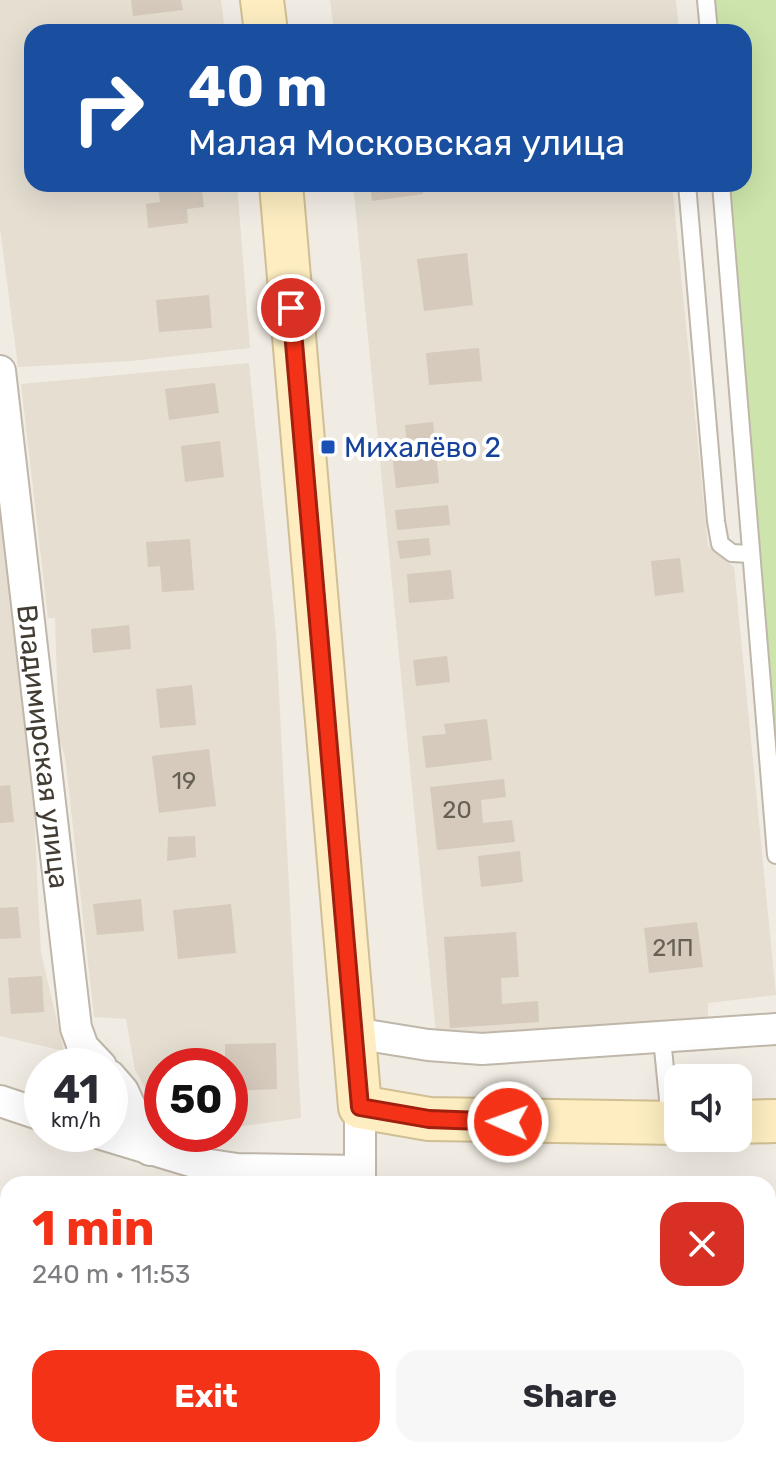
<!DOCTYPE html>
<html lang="en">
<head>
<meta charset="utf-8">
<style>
  :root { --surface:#fff; --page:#f7f7f7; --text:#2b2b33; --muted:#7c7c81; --accent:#f43217 }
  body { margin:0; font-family:Rubik,sans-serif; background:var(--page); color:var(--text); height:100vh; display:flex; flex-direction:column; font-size:30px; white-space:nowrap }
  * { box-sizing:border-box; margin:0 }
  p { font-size:26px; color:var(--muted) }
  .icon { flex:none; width:44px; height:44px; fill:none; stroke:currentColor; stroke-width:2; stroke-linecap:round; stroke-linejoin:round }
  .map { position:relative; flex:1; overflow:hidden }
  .sheet { position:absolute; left:0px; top:1176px; width:776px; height:282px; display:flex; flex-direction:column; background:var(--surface); border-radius:24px 24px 0 0; box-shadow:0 8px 32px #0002 }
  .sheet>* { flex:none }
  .banner { position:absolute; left:24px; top:24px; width:728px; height:168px; border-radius:24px; box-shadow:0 8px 32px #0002; background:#1a4fa0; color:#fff; overflow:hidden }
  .buttons { position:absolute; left:664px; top:1064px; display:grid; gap:16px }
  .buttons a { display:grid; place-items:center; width:88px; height:88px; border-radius:16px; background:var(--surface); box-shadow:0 8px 32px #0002; font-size:40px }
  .speed { position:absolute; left:24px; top:1048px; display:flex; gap:16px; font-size:40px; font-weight:700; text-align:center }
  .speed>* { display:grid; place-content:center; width:104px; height:104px; border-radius:50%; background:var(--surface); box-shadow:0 8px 32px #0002; line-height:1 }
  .speed small { font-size:20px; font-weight:400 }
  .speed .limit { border:12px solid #d22; background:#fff; color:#111 }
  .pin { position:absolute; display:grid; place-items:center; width:68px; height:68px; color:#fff; margin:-34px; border:4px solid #fff; border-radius:50%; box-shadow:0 2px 8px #0007 }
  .me { position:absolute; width:88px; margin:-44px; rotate:272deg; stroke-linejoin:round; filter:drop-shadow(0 0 6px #0008) }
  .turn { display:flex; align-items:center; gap:28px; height:168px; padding:0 32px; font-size:36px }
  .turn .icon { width:104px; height:104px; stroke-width:2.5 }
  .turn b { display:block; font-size:56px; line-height:68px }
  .round { display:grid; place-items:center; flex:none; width:84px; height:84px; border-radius:24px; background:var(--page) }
  .overview { display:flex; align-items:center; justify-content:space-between; height:136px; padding:0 32px }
  h1 { font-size:48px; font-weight:700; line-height:60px; color:var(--accent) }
  .button { display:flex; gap:16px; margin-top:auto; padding:16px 32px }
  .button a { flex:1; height:92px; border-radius:24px; background:var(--accent); color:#fff; font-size:32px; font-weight:700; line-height:92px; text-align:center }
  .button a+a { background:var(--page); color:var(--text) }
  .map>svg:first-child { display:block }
  .residential { fill:#e5ded1 }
  .green { fill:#cde5ac }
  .building { fill:#d5cabc }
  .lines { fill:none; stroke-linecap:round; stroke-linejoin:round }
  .service-casing { stroke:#bfb7a9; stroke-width:20 }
  .minor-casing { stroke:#bfb7a9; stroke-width:34 }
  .secondary-casing { stroke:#d0bf94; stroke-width:46 }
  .service { stroke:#fff; stroke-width:16 }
  .minor { stroke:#fff; stroke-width:30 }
  .secondary { stroke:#fdedc1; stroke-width:42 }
  .route-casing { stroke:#9f200f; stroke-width:20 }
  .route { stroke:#f43217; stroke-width:14 }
  .transit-dot { fill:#1a4fb4; stroke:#fff; stroke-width:3 }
  .labels { text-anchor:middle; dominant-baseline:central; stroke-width:8; stroke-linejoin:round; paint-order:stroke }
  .number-label { font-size:24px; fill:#676055 }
  .transit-label { font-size:28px; fill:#164399; stroke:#fff; text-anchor:start }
  .street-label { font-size:28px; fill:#423c33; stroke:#fff }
</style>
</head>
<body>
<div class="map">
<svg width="776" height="1457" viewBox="0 0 776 1457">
  <rect width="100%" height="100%" fill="#f1ece3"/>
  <g class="residential">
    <polygon points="0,0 221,0 225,32 32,32 32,184 237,184 250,348 131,361 18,367 0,228"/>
    <polygon points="330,0 676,0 679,32 334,32"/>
    <polygon points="353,184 672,184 708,546 734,567 776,995 708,1003 708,1020 476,1038 436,1034"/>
    <polygon points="249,363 276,635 301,1118 237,1127 230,1126 230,1066 162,1066 162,1106 150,1096 135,1070 126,1019 94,1017 65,756 59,739 55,618 48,618 21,384"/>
    <polygon points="0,468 32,774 41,953 64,1051 0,1036"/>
  </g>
  <polygon class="green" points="706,0 776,0 776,855 721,184 744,184 744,32 709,32"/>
  <g class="building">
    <polygon points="131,0 181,0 183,10 133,16"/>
    <polygon points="406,26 406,32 371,32 371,30"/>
    <polygon points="158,184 201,184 204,207 187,209 188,223 148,228 146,204 160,202"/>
    <polygon points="370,184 422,184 423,194 372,201"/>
    <polygon points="467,253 473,305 424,311 417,259"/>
    <polygon points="209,295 212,328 159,332 156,300"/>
    <polygon points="479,348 482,381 429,385 426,353"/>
    <polygon points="215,383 219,413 169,420 165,389"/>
    <polygon points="433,422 439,483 396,488 391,445 407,443 405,425"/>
    <polygon points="220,441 224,477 185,482 181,446"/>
    <polygon points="448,505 450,525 397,530 395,510"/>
    <polygon points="429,538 431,555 400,559 397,541"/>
    <polygon points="190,539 194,590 162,592 160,566 148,567 146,542"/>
    <polygon points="680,558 684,592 655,596 651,561"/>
    <polygon points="451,570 454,599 409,603 407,574"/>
    <polygon points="129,625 131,649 93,653 91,629"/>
    <polygon points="447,656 450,682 416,686 413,660"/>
    <polygon points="192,685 196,725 160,728 156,689"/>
    <polygon points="487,719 492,760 426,768 422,736 446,734 444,724"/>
    <polygon points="209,749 216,806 159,813 152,756"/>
    <polygon points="504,779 506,797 481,800 483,823 512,820 515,842 437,850 430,787"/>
    <polygon points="10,785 14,822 0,823 0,786"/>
    <polygon points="195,836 196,857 167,861 168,837"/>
    <polygon points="520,851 523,882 481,887 478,856"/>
    <polygon points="141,899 144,931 97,935 93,904"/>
    <polygon points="231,904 236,953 178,959 173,910"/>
    <polygon points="18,907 21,938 0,939 0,908"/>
    <polygon points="697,922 703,967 649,973 644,928"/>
    <polygon points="516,932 519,977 501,978 502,1004 538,1001 539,1022 450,1028 444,937"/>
    <polygon points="42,976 44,1012 11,1014 8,978"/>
    <polygon points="276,1043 277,1089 230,1091 230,1066 225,1066 225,1044"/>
  </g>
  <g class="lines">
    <g class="service-casing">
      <g id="service">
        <polyline points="706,0 709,32"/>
        <polyline points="687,184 716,521 720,544 732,553 751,554"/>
        <polyline points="721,184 776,855"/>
        <polyline points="662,1038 670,1120"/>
      </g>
    </g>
    <g class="minor-casing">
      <g id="minor">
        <path id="s1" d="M0 371 76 1028 83 1047 101 1066"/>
        <polyline points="354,1033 428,1045 482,1049 776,1029"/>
        <polyline points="110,1076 123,1091 150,1150"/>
        <polyline points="0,1101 42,1115"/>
        <polyline points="101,1134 197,1163 237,1169 360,1171"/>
        <polyline points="360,1184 360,1107"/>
        <polyline points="358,1457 358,1450"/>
      </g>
    </g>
    <g class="secondary-casing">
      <g id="secondary">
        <polyline points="262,0 266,32"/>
        <polyline points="281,184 360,1107 429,1119 678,1123"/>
        <polyline points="738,1122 776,1121"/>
      </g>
    </g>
    <use href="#service" class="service"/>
    <use href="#minor" class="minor"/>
    <use href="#secondary" class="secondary"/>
  </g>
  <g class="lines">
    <g class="route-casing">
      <polyline id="route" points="291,308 360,1107 429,1119 508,1122"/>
    </g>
    <use href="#route" class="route"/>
  </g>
  <rect class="transit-dot" x="320" y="439" width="16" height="16" rx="4"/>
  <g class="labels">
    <g class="number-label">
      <text x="184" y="781">19</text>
      <text x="457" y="810">20</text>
      <text x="673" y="948">21П</text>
    </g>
    <g class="transit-label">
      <text x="344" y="447">Михалёво 2</text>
    </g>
    <g class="street-label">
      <text stroke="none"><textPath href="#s1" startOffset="378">Владимирская улица</textPath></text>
    </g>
  </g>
</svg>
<div class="buttons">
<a><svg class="icon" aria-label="sound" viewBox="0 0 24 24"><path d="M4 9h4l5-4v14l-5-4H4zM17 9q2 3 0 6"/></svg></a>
</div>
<div class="speed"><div>41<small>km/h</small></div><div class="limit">50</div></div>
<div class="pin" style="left:291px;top:308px;background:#d93025"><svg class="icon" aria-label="arrive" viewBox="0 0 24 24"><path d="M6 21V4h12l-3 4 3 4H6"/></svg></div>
<svg class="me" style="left:508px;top:1122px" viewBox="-20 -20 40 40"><circle r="17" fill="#f43217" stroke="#fff" stroke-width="3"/><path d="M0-11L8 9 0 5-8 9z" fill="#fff"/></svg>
<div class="banner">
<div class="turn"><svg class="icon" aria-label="right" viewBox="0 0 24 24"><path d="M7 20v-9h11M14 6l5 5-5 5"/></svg><div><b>40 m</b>Малая Московская улица</div></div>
</div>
<section class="sheet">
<div class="overview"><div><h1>1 min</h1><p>240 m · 11:53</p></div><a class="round" style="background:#d93025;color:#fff"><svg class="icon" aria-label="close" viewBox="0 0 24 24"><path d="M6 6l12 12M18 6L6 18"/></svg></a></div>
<div class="button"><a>Exit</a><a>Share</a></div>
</section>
</div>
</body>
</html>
